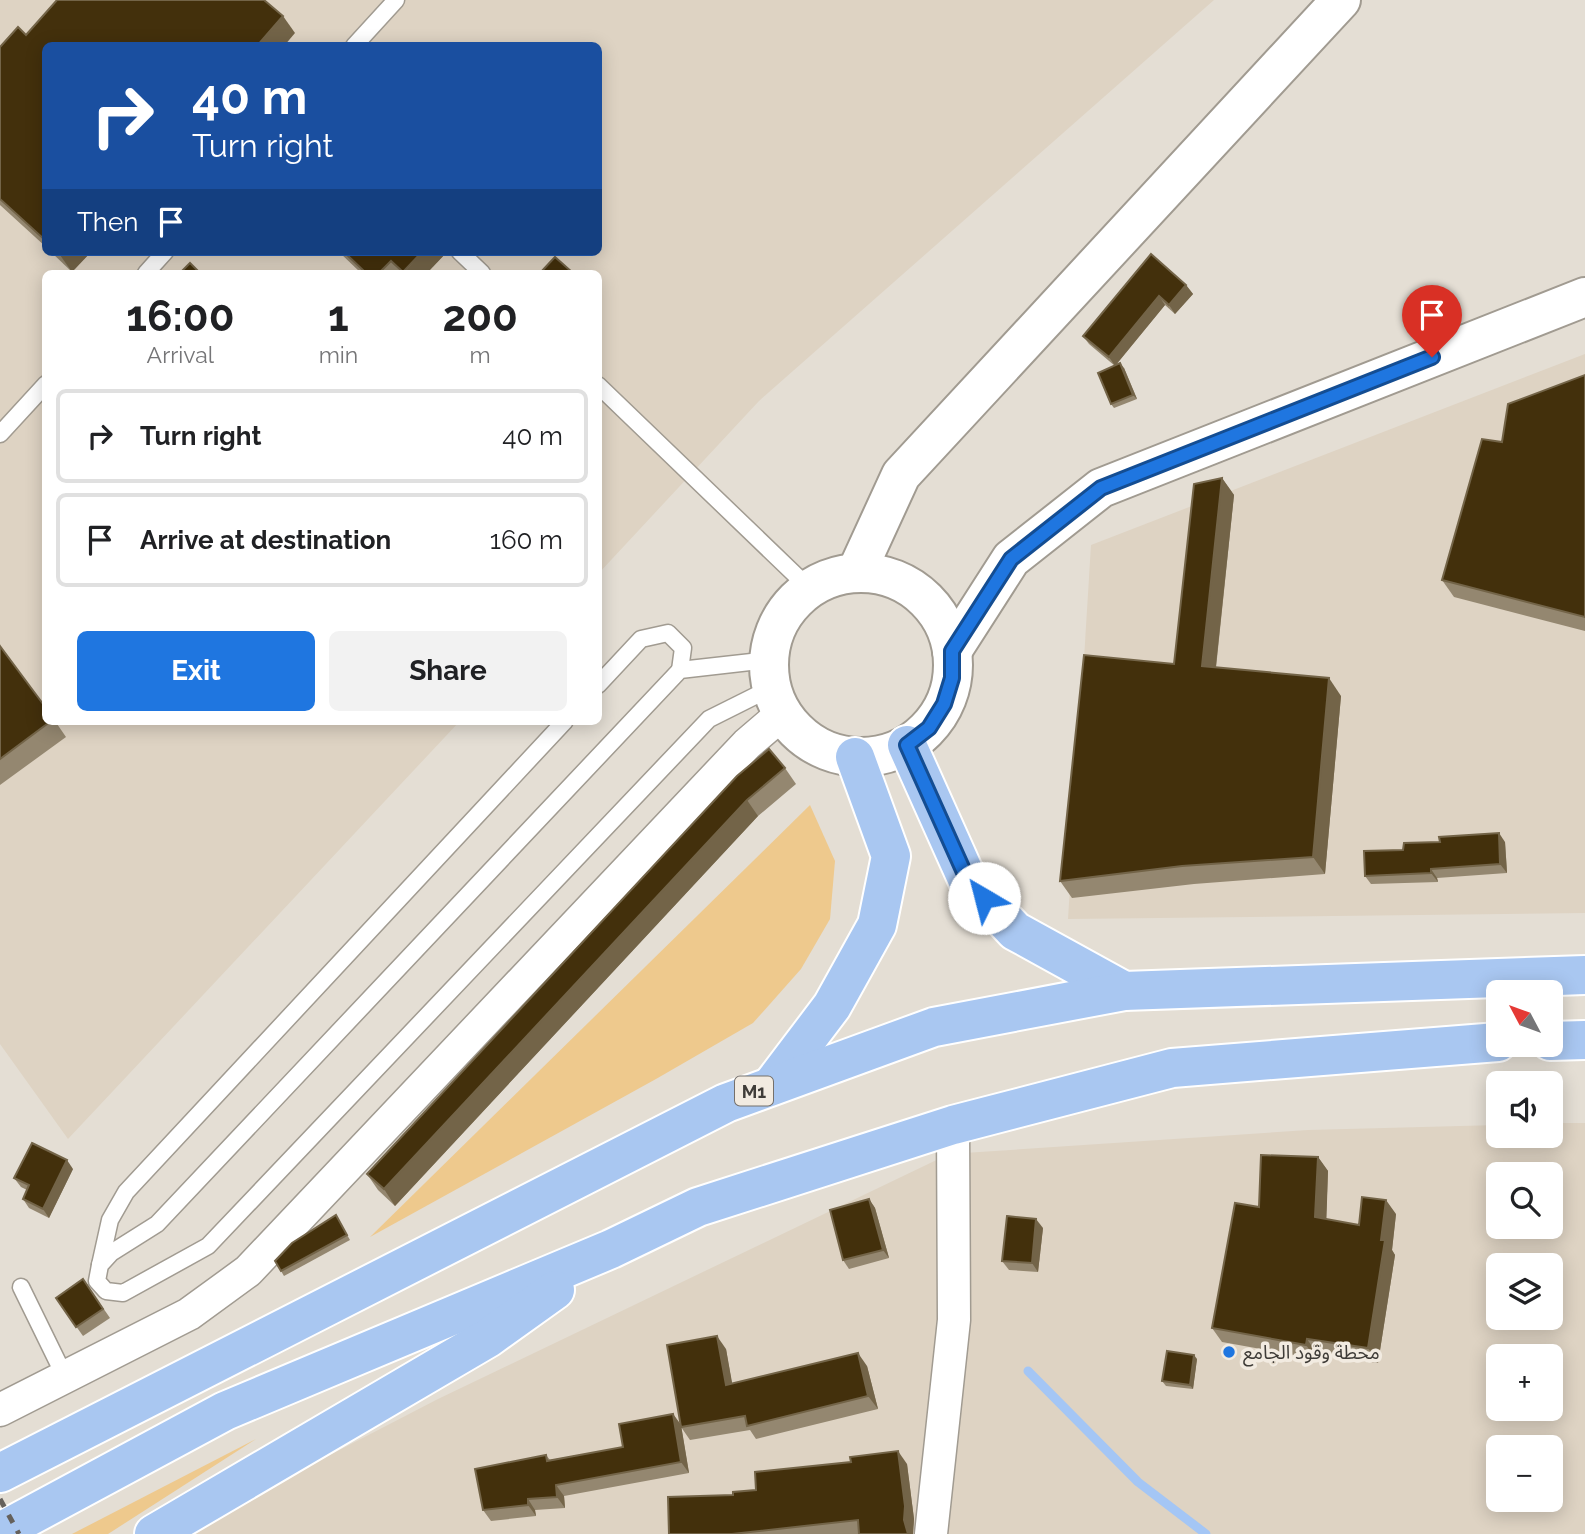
<!DOCTYPE html>
<html lang="en">
<head>
<meta charset="utf-8">
<style>
  :root { --surface:#fff; --page:#f2f2f2; --text:#202124; --muted:#757577; --line:#e0e0e0; --accent:#1f76e0 }
  body { margin:0; font-family:Raleway,"Noto Sans Arabic",sans-serif; background:var(--page); color:var(--text); height:100vh; display:flex; flex-direction:column; font-size:26px; white-space:nowrap }
  * { box-sizing:border-box; margin:0 }
  p { font-size:23px; color:var(--muted) }
  .icon { flex:none; width:38px; height:38px; fill:none; stroke:currentColor; stroke-width:2; stroke-linecap:round; stroke-linejoin:round }
  .map { position:relative; flex:1; overflow:hidden }
  .panel { position:absolute; left:42px; top:270px; width:560px; height:455px; display:flex; flex-direction:column; background:var(--surface); border-radius:10px; box-shadow:0 4px 18px #0003 }
  .panel>* { flex:none }
  .guide { position:absolute; left:42px; top:42px; width:560px; height:214px; border-radius:10px; box-shadow:0 4px 18px #0003; background:#1a4fa0; color:#fff; overflow:hidden }
  .needle { width:46px; rotate:311deg }
  .tools { position:absolute; left:1486px; top:980px; display:grid; gap:14px }
  .tools a { display:grid; place-items:center; width:77px; height:77px; border-radius:10px; background:var(--surface); box-shadow:0 4px 18px #0003; font-size:35px }
  .pin { position:absolute; display:grid; place-items:center; width:60px; height:60px; color:#fff; margin:-72px -30px; border-radius:50% 50% 50% 0; rotate:-45deg; box-shadow:0 0 7px #0007 }
  .pin .icon { rotate:45deg }
  .me { position:absolute; width:77px; margin:-38px; rotate:323deg; stroke-linejoin:round; filter:drop-shadow(0 0 5px #0008) }
  .turn { display:flex; align-items:center; gap:24px; height:147px; padding:0 35px; font-size:32px }
  .turn .icon { width:91px; height:91px; stroke-width:2.5 }
  .turn b { display:block; font-size:49px; line-height:60px }
  .then { display:flex; align-items:center; height:66px; padding:0 35px; background:#0003; gap:14px; font-size:26px }
  .eta { display:flex; justify-content:space-evenly; align-items:center; height:119px; text-align:center }
  .eta b { font-size:42px; font-weight:700; line-height:49px }
  .cta { display:flex; gap:14px; margin-top:auto; padding:14px 35px }
  .cta a { flex:1; height:80px; border-radius:10px; background:var(--accent); color:#fff; font-size:28px; font-weight:700; line-height:80px; text-align:center }
  .cta a+a { background:var(--page); color:var(--text) }
  ul { padding:0; list-style:none }
  li { display:flex; align-items:center; gap:21px; height:94px; margin:0 14px 10px; padding:0 21px; border:4px solid var(--line); border-radius:10px }
  li div { flex:1 }
  li b { display:block; font-size:26px }
  li em { font-style:normal }
  .map>svg:first-child { display:block }
  .built { fill:#ded3c3; fill-rule:evenodd }
  .green { fill:#eec98d }
  .lines { fill:none; stroke-linecap:round; stroke-linejoin:round }
  .stream { stroke:#a4c6f5; stroke-width:9 }
  .service-casing { stroke:#a19b91; stroke-width:19 }
  .minor-casing { stroke:#a19b91; stroke-width:35 }
  .tertiary-casing { stroke:#a19b91; stroke-width:42 }
  .motorway-casing { stroke:#fff; stroke-width:42 }
  .service { stroke:#fff; stroke-width:16 }
  .minor { stroke:#fff; stroke-width:32 }
  .tertiary { stroke:#fff; stroke-width:38 }
  .motorway { stroke:#a9c7f1; stroke-width:38 }
  .rail { stroke:#65615c; stroke-width:5; stroke-dasharray:9 9; stroke-linecap:butt }
  .wall { fill:#948770 }
  .shaded-wall { fill:#736448 }
  .building { fill:#43300c; stroke:#736448; stroke-width:2 }
  .route-casing { stroke:#144d92; stroke-width:18 }
  .route { stroke:#1f76e0; stroke-width:12 }
  .poi-dot { fill:#1f76e0; stroke:#f2ebe1; stroke-width:2.5 }
  .labels { text-anchor:middle; dominant-baseline:central; stroke-width:7; stroke-linejoin:round; paint-order:stroke }
  .shield { fill:#f2ebe1; stroke:#75706b; stroke-width:2 }
  .shield-label { font-size:18px; font-weight:bold; fill:#3f3c38 }
  .poi-label { font-size:19px; fill:#3f3c38; stroke:#f2ebe1; text-anchor:start }
</style>
</head>
<body>
<div class="map">
<svg width="1585" height="1534" viewBox="0 0 1585 1534">
  <rect width="100%" height="100%" fill="#e4ded4"/>
  <g class="built">
    <path d="M0 0H1214L759 401 599 573 598 273H46V721H460L68 1139 0 1044ZM46 46H598V252H46Z"/>
    <polygon points="1585,354 1585,913 1068,919 1091,545"/>
    <path d="M1551 1123H1585V1534H177L438 1399 949 1154 1308 1130 1498 1125V1136H1550ZM1498 1174H1550V1227H1498ZM1498 1265H1550V1318H1498ZM1498 1356H1550V1409H1498ZM1498 1447H1550V1500H1498Z"/>
  </g>
  <g class="green">
    <polygon points="810,805 835,861 830,919 801,969 753,1023 656,1079 370,1237"/>
    <polygon points="256,1439 108,1534 72,1534"/>
  </g>
  <g class="lines">
    <polyline class="stream" points="1028,1371 1138,1482 1206,1534"/>
    <g class="service-casing">
      <g id="service">
        <polyline points="354,46 396,0"/>
        <polyline points="460,252 482,273"/>
        <polyline points="146,273 165,252"/>
        <polyline points="598,385 809,588"/>
        <polyline points="0,434 46,384"/>
        <polyline points="769,660 680,670 157,1224 111,1253 100,1265 97,1281 106,1291 123,1293 208,1246 709,719 771,688"/>
        <polyline points="598,685 641,639 668,633 683,648 680,670"/>
        <polyline points="100,1265 110,1220 126,1192 565,721"/>
        <polyline points="21,1287 65,1377"/>
      </g>
    </g>
    <g class="minor-casing">
      <g id="minor">
        <polyline points="0,1410 189,1314 248,1271 747,744 782,714"/>
        <polyline points="931,1534 954,1320 953,1125"/>
      </g>
    </g>
    <g class="tertiary-casing">
      <g id="tertiary">
        <polyline points="856,573 901,475 1341,0"/>
        <circle cx="861" cy="665" r="92"/>
        <polyline points="952,651 1011,559 1101,488 1585,297"/>
      </g>
    </g>
    <g class="motorway-casing">
      <g id="motorway">
        <polyline points="907,745 968,881 1015,931 1124,991"/>
        <polyline points="1550,1041 1585,1040"/>
        <polyline points="773,1084 832,1006 877,925 891,856 855,757"/>
        <polyline points="0,1473 726,1103 934,1027 1124,991 1585,975"/>
        <polyline points="0,1532 225,1411 611,1249 698,1207 953,1125 1172,1068 1498,1042"/>
        <polyline points="154,1534 488,1338 555,1290"/>
      </g>
    </g>
    <use href="#service" class="service"/>
    <use href="#minor" class="minor"/>
    <use href="#tertiary" class="tertiary"/>
    <use href="#motorway" class="motorway"/>
    <polyline class="rail" points="0,1499 19,1534"/>
  </g>
  <g class="wall">
    <polygon points="295,33 46,46 46,247 0,205 0,47 26,35"/>
    <polygon points="51,252 91,252 72,272"/>
    <polygon points="339,252 447,252 427,273 361,273"/>
    <polygon points="1151,254 1186,285 1193,294 1175,314 1165,305 1115,366 1089,344 1083,336"/>
    <polygon points="1124,368 1137,399 1114,408 1111,404"/>
    <polygon points="1585,375 1585,631 1454,597 1442,580 1502,442"/>
    <polygon points="1222,478 1234,495 1216,668 1341,696 1325,874 1194,884 1072,898 1060,881 1174,664"/>
    <polygon points="0,646 46,721 55,721 66,737 0,785"/>
    <polygon points="785,768 796,784 758,816 395,1206 378,1190 367,1174 737,776"/>
    <polygon points="1505,842 1507,873 1437,878 1438,882 1371,884 1365,876 1403,850"/>
    <polygon points="1318,1157 1328,1171 1326,1219 1359,1225 1396,1214 1392,1250 1395,1255 1378,1363 1317,1354 1316,1359 1222,1342 1212,1328 1259,1207"/>
    <polygon points="73,1169 49,1218 29,1208 23,1199 27,1190 21,1187 14,1178"/>
    <polygon points="869,1199 875,1208 889,1258 849,1269 843,1260"/>
    <polygon points="336,1215 350,1240 284,1276 275,1261"/>
    <polygon points="1043,1228 1038,1272 1009,1270 1002,1261"/>
    <polygon points="83,1279 110,1318 83,1336 56,1298"/>
    <polygon points="726,1349 732,1384 867,1366 878,1409 756,1439 750,1430 690,1440 681,1427"/>
    <polygon points="1197,1359 1193,1389 1166,1386 1162,1381"/>
    <polygon points="673,1414 681,1425 689,1473 564,1496 565,1508 535,1510 536,1516 491,1521 483,1510 546,1455 550,1460 623,1447"/>
    <polygon points="851,1462 907,1464 914,1519 913,1534 669,1534 733,1495 756,1490"/>
  </g>
  <g class="shaded-wall">
    <polygon points="283,16 295,33 284,46 257,46"/>
    <polygon points="63,252 91,252 72,272 60,255"/>
    <polygon points="422,252 447,252 427,273 404,273"/>
    <polygon points="1186,285 1193,294 1175,314 1169,305"/>
    <polygon points="1159,296 1165,305 1115,366 1109,357"/>
    <polygon points="1120,363 1124,368 1137,399 1133,395"/>
    <polygon points="1222,478 1234,495 1214,684 1202,666"/>
    <polygon points="1329,678 1341,696 1325,874 1313,857"/>
    <polygon points="747,800 758,816 395,1206 384,1189"/>
    <polygon points="1499,833 1505,842 1507,873 1500,864"/>
    <polygon points="1431,869 1437,878 1438,882 1431,873"/>
    <polygon points="1318,1157 1328,1171 1326,1232 1315,1217"/>
    <polygon points="67,1160 73,1169 49,1218 43,1209"/>
    <polygon points="869,1199 875,1208 889,1258 883,1250"/>
    <polygon points="1386,1200 1396,1214 1392,1250 1395,1255 1378,1363 1368,1348"/>
    <polygon points="1036,1219 1043,1228 1038,1272 1032,1263"/>
    <polygon points="717,1336 726,1349 735,1399 726,1385"/>
    <polygon points="1307,1339 1317,1354 1316,1359 1306,1345"/>
    <polygon points="858,1353 867,1366 878,1409 868,1396"/>
    <polygon points="1194,1355 1197,1359 1193,1389 1190,1385"/>
    <polygon points="673,1414 681,1425 689,1473 681,1462"/>
    <polygon points="898,1451 907,1464 914,1519 913,1534 908,1534 904,1520"/>
    <polygon points="556,1485 564,1496 565,1508 557,1497"/>
    <polygon points="528,1499 535,1510 536,1516 528,1505"/>
  </g>
  <g class="building">
    <polygon points="57,0 264,0 283,16 257,46 46,46 46,241 0,199 0,47 18,27 26,35"/>
    <polygon points="344,252 422,252 403,272 391,261 379,273 366,273"/>
    <polygon points="1151,254 1186,285 1169,305 1159,296 1109,357 1083,336"/>
    <polygon points="555,257 573,273 540,273"/>
    <polygon points="190,263 200,273 180,273"/>
    <polygon points="1120,363 1133,395 1111,404 1098,373"/>
    <polygon points="1585,375 1585,617 1442,580 1482,439 1502,442 1508,404"/>
    <polygon points="1222,478 1202,666 1329,678 1313,857 1182,866 1060,881 1084,655 1174,664 1194,484"/>
    <polygon points="0,646 46,708 46,721 51,721 0,759"/>
    <polygon points="769,749 785,768 747,800 384,1189 367,1174 737,776"/>
    <polygon points="1499,833 1500,864 1431,869 1431,873 1365,876 1364,851 1403,850 1404,843 1440,842 1439,837"/>
    <polygon points="32,1143 67,1160 43,1209 23,1199 29,1185 14,1178"/>
    <polygon points="1261,1155 1318,1157 1315,1217 1359,1225 1362,1197 1386,1200 1381,1240 1385,1240 1368,1348 1307,1339 1306,1345 1212,1328 1235,1203 1259,1207"/>
    <polygon points="869,1199 883,1250 843,1260 830,1210"/>
    <polygon points="336,1215 347,1235 281,1271 275,1261 292,1243"/>
    <polygon points="1007,1216 1036,1219 1032,1263 1002,1261"/>
    <polygon points="83,1279 103,1309 76,1327 56,1298"/>
    <polygon points="717,1336 726,1385 858,1353 868,1396 747,1426 745,1416 681,1427 667,1345"/>
    <polygon points="1167,1351 1194,1355 1190,1385 1162,1381"/>
    <polygon points="673,1414 681,1462 556,1485 557,1497 528,1499 528,1505 483,1510 475,1469 546,1455 547,1461 623,1447 619,1424"/>
    <polygon points="898,1451 905,1506 904,1520 908,1534 859,1534 858,1520 732,1534 669,1534 668,1497 733,1495 733,1492 756,1490 755,1472 851,1462 850,1457"/>
  </g>
  <g class="lines">
    <g class="route-casing">
      <polyline id="route" points="984,898 968,881 907,745 929,728 944,704 952,678 952,651 1011,559 1101,488 1432,357"/>
    </g>
    <use href="#route" class="route"/>
  </g>
  <circle class="poi-dot" cx="1229" cy="1352" r="7"/>
  <g class="labels">
    <rect class="shield" x="735" y="1076.5" width="38" height="29" rx="5"/>
    <g class="shield-label">
      <text x="754" y="1091">M1</text>
    </g>
    <g class="poi-label">
      <text x="1243" y="1352">محطة وقود الجامع</text>
    </g>
  </g>
</svg>
<div class="tools">
<a><svg class="needle" viewBox="-14 -14 28 28"><path d="M0-13l5 13h-10z" fill="#e53935"/><path d="M0 13l5-13h-10z" fill="#757577"/></svg></a>
<a><svg class="icon" aria-label="sound" viewBox="0 0 24 24"><path d="M4 9h4l5-4v14l-5-4H4zM17 9q2 3 0 6"/></svg></a>
<a><svg class="icon" aria-label="search" viewBox="0 0 24 24"><circle cx="10" cy="10" r="6"/><path d="M15 15l6 6"/></svg></a>
<a><svg class="icon" aria-label="layers" viewBox="0 0 24 24"><path d="M12 4l9 5-9 5-9-5zM3 14l9 5 9-5"/></svg></a>
<a>+</a>
<a>−</a>
</div>
<div class="pin" style="left:1432px;top:357px;background:#d93025"><svg class="icon" aria-label="arrive" viewBox="0 0 24 24"><path d="M6 21V4h12l-3 4 3 4H6"/></svg></div>
<svg class="me" style="left:984px;top:898px" viewBox="-20 -20 40 40"><circle r="19" fill="#fff"/><path d="M0-13L10 11 0 6-10 11z" fill="#1f76e0"/></svg>
<div class="guide">
<div class="turn"><svg class="icon" aria-label="right" viewBox="0 0 24 24"><path d="M7 20v-9h11M14 6l5 5-5 5"/></svg><div><b>40 m</b>Turn right</div></div>
<div class="then">Then<svg class="icon" aria-label="arrive" viewBox="0 0 24 24"><path d="M6 21V4h12l-3 4 3 4H6"/></svg></div>
</div>
<section class="panel">
<div class="eta">
<div><b>16:00</b><p>Arrival</p></div>
<div><b>1</b><p>min</p></div>
<div><b>200</b><p>m</p></div>
</div>
<ul>
<li><svg class="icon" aria-label="right" viewBox="0 0 24 24"><path d="M7 20v-9h11M14 6l5 5-5 5"/></svg><div><b>Turn right</b></div><em>40 m</em></li>
<li><svg class="icon" aria-label="arrive" viewBox="0 0 24 24"><path d="M6 21V4h12l-3 4 3 4H6"/></svg><div><b>Arrive at destination</b></div><em>160 m</em></li>
</ul>
<div class="cta"><a>Exit</a><a>Share</a></div>
</section>
</div>
</body>
</html>
